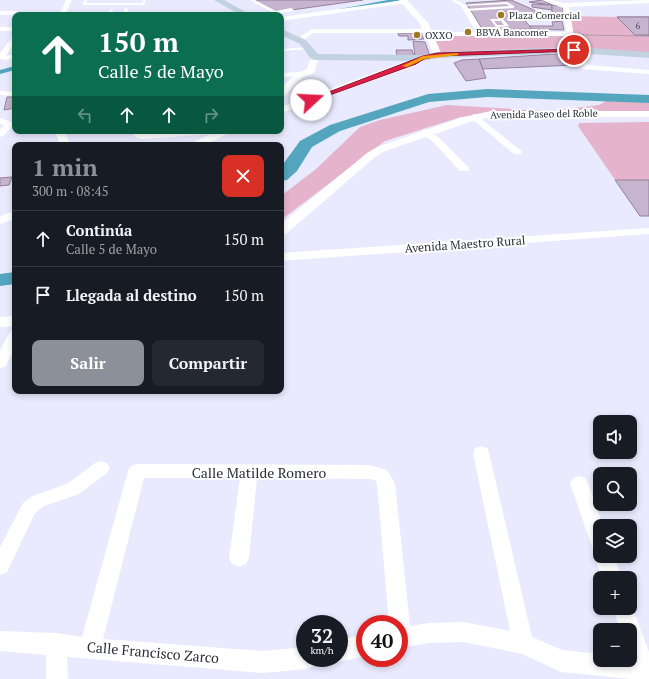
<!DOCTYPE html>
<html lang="es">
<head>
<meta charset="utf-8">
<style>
  :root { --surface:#171b24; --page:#242831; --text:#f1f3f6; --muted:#9ea1a6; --line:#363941; --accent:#8c9099 }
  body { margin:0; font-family:"PT Serif",serif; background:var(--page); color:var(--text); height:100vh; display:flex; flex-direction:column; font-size:15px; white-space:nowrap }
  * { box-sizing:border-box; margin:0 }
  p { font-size:13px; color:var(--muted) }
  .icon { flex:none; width:22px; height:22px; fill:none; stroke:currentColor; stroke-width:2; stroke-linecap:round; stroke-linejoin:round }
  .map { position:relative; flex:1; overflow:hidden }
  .details { position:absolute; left:12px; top:142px; width:272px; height:252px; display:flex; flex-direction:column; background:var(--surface); border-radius:8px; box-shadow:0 2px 6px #0003 }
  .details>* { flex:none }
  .banner { position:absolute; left:12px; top:12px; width:272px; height:122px; border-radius:8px; box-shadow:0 2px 6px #0003; background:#0b6e4f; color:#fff; overflow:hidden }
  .controls { position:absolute; left:593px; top:415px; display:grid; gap:8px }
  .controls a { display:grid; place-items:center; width:44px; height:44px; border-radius:8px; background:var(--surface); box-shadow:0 2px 6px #0003; font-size:20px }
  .speed { position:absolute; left:296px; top:615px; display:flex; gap:8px; font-size:20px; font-weight:700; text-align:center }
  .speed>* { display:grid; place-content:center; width:52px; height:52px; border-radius:50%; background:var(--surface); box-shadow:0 2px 6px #0003; line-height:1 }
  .speed small { font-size:10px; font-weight:400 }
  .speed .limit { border:6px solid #d22; background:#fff; color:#111 }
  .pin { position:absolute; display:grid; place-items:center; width:34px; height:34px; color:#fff; margin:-17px; border:2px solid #fff; border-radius:50%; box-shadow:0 1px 4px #0007 }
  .me { position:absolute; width:44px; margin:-22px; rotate:70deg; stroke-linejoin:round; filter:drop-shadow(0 0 3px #0008) }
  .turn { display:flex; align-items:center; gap:14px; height:84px; padding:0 20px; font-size:18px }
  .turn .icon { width:52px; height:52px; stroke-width:2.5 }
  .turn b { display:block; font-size:28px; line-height:34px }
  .lanes { display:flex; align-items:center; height:38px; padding:0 20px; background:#0003; justify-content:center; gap:20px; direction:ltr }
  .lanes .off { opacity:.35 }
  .round { display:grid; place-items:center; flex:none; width:42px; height:42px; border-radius:8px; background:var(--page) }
  .head { display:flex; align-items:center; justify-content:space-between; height:68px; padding:0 20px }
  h1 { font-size:24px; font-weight:700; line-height:30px; color:var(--accent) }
  .action { display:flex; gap:8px; margin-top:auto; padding:8px 20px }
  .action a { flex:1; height:46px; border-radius:8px; background:var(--accent); color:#fff; font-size:16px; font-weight:700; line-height:46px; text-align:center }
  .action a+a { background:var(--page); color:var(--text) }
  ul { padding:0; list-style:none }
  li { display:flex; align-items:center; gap:12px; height:56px; padding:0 20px; border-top:1px solid var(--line) }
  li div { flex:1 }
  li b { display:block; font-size:15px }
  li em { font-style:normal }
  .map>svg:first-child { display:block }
  .green { fill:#e5b3cb }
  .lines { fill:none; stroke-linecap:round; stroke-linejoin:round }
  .canal { fill:#54a6be; fill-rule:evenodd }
  .river { fill:#54a6be; fill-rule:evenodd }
  .building { fill:#c7b4cf; stroke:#94829c }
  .path { stroke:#8a8b9b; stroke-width:1; stroke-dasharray:1.5 1; stroke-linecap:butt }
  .service { fill:#fff; fill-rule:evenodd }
  .pedestrian { fill:#fff; fill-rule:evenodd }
  .minor { fill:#fff; fill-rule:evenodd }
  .tertiary { fill:#fff; fill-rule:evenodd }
  .secondary { fill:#c3d2e1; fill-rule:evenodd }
  .route { fill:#e11d48; stroke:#92132f }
  .slow { fill:#f59e0b }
  .poi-dot { fill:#9d7925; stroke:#fff; stroke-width:1.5 }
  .labels { text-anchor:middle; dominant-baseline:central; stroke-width:4; stroke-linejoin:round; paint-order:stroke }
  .far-number-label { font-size:9px; fill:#534f5e }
  .far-poi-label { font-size:10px; fill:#2c2d39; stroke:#fff; text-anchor:start }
  .far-street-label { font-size:10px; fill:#2c2d39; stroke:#fff }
  .street-label { font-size:12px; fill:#2c2d39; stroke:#fff }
  .near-street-label { font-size:14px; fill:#2c2d39; stroke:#fff }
</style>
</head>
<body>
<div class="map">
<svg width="649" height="679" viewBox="0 0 649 679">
  <rect width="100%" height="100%" fill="#e9eafe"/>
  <g class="green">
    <polygon points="567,16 617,17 635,35 649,35 649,55 574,50 438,55 429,34 569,34"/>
    <polygon points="606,101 649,102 649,114 559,110 599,105"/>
    <polygon points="447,105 546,111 461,117 385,141 281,220 281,196 316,169 360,127 380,120"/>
    <polygon points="649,122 649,216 640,216 578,126 579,123"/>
  </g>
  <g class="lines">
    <g class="canal">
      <polygon points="388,0 402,0 343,11 340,9"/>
      <polygon points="15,66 15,70 0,74 0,70"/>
    </g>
    <g class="river">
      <polygon points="487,89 649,95 649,103 487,97 429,102 340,131 312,147 297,171 287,180 281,181 281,167 300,141 330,125 428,94"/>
      <polygon points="15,272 15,284 0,286 0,274"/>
    </g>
  </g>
  <g class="building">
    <polygon points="254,0 363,0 277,12"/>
    <polygon points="511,0 534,10 537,13 521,16 532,29 483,30 466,3"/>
    <polygon points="542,0 552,5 529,2"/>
    <polygon points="532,4 552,5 552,10 532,7"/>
    <polygon points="552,5 563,6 563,14 552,13"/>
    <polygon points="552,13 563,14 562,20 549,19 539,14 553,16"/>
    <polygon points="617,17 649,17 649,35 635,35"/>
    <polygon points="617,17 649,17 649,35 635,35"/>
    <polygon points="562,21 564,30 532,29 529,26 553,26 552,22"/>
    <polygon points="398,33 421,33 424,39 408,40 408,36 399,36"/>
    <polygon points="413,41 425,42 430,56 415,56"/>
    <polygon points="396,50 412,50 414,56 397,56"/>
    <polygon points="570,53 575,65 483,69 479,59"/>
    <polygon points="479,59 486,78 466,81 454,63 462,60"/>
    <polygon points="7,97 15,97 15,108 4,110"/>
    <polygon points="12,177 9,185 0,186 0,178"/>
    <polygon points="615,180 649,180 649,216 640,216"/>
  </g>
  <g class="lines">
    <polyline class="path" points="580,35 649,36"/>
    <g class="service">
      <polygon points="85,0 87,0 86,3 142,3 143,0 145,0 145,4 143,5 84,5 82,4"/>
      <polygon points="507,2 514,6 514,8 466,11 465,9 510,6 506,4 463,6 461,5"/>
      <polygon points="126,8 128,9 127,15 123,15 124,9"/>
      <polygon points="110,9 113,10 112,15 108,15"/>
      <path d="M490 19H503L509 26 499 27 504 33 501 34ZM494 21H501L504 25H497Z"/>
      <polygon points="310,47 309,49 281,51 281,49"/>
    </g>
    <polygon class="pedestrian" points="250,0 255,0 278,12 274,13"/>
    <g class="minor">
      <polygon points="66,0 72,0 65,15 59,15"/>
      <polygon points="405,0 408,2 407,3 281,21 281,17"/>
      <path d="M451 0C468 0 475 19 483 32H566L563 8 542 0H552L563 3 649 0V3L569 7 575 42 572 44 569 42 567 36H429L426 33H313L306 38 305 43 300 42 301 36 312 29H428L431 32H476L461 6Z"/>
      <polygon points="291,8 294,10 293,11 270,15 255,15"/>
      <polygon points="0,11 17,11 20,13 17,15 0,15"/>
      <rect x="0" y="27" width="15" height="4"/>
      <polygon points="15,35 15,42 6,56 15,54 15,58 6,60 0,59 0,53 13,36"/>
      <polygon points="575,49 581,49 588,65 649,70 649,74 582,69 574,51"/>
      <polygon points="302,72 306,74 305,76 281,77 281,73"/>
      <polygon points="0,91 15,92 15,96 0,95"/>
      <polygon points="475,114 520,150 522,152 520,154 514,154 472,119 472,115"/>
      <polygon points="0,118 15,123 3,136 0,137 0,129 5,125 0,124"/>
      <polygon points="425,129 438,137 468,167 469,169 468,171 460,171 432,141 422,134 422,130"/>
      <polygon points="61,131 66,134 70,145 60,145 56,134"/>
      <polygon points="131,131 141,131 142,133 221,131 216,134 141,139 134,136"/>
      <polygon points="649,228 649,234 281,261 281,253"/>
      <polygon points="15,330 15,348 5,367 0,368 0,350 10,332"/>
      <polygon points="481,446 487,448 489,453 532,637 562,650 600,654 600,660 630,660 630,630 620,630 613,608 630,608 630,601 649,652 649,679 631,679 561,672 522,654 464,642 429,643 399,648 399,624 389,624 377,484 375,480 370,479 257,478 249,558 246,564 239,567 232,564 229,558 240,478 144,478 103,639 263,651 305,647 305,658 317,658 314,666 306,669 263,673 67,657 68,679 46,679 46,655 0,651 0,631 56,633 82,637 128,471 131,466 137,464 370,465 387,470 395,483 410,626 429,623 464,622 510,631 473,453 475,448"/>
      <polygon points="101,461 107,463 110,468 107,473 79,494 44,506 35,513 7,572 0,575 0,547 23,503 32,496 67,484 95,463"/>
      <polygon points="579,476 585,478 588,483 603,526 600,526 600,556 614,556 622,578 602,578 594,556 597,551 593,550 591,544 570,483 573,478"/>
      <polygon points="365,634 365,656 339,662 331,659 339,658 339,640"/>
    </g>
    <g class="tertiary">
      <polygon points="399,0 407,0 428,23 442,55 441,57 435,57 420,24"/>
      <polygon points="315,54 319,57 314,73 303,77 285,95 281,96 281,88 297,73 307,69 311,57"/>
      <polygon points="423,55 427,58 417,65 281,113 281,107"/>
      <polygon points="491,111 649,111 649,117 491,117 470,122 385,151 375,157 286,234 281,235 281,224 367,153 377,147 463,117"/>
      <polygon points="218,131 233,131 205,145 189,145 191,143"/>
      <polygon points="15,211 15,219 0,224 0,216"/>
      <polygon points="15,316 15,326 0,327 0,317"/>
    </g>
    <g class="secondary">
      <polygon points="214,0 224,0 251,15 240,15"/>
      <polygon points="281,29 306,40 318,54 423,55 438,52 574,47 649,52 649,58 574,53 438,58 423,61 315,60 311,59 300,44 281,35"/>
    </g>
  </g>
  <polygon class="route" points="574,49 576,51 438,56 424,59 416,64 313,101 308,100 423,56 438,53"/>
  <polygon class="slow" points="457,53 459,55 424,59 407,67 402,66 423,56"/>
  <g class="poi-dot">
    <circle cx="501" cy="15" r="4"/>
    <circle cx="468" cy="32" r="4"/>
    <circle cx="417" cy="35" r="4"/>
  </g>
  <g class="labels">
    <g class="far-number-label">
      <text x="638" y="26">6</text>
    </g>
    <g class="far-poi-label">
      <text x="509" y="15">Plaza Comercial</text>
      <text x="476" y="32">BBVA Bancomer</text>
      <text x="425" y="35">OXXO</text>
    </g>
    <g class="far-street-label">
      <text transform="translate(544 114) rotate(-1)">Avenida Paseo del Roble</text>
    </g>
    <g class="street-label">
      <text transform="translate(465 244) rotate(-4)">Avenida Maestro Rural</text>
    </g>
    <g class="near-street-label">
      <text x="259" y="472">Calle Matilde Romero</text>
      <text transform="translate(153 652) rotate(5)">Calle Francisco Zarco</text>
    </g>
  </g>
</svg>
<div class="controls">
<a><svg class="icon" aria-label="sound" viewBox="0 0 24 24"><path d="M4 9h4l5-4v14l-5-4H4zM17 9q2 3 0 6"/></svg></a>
<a><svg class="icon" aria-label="search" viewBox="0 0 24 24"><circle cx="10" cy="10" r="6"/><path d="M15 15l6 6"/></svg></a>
<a><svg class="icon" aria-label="layers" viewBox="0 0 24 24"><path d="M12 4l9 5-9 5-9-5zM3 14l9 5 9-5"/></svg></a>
<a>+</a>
<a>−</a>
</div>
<div class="speed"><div>32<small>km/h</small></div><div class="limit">40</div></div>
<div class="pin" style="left:574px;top:50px;background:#d93025"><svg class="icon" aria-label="arrive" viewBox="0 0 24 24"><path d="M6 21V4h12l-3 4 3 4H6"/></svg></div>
<svg class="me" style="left:311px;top:100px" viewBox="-20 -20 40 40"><circle r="19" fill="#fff"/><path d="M0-13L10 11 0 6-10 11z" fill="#e11d48"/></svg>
<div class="banner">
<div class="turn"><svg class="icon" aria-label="ahead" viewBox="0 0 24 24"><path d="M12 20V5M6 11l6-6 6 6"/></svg><div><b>150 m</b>Calle 5 de Mayo</div></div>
<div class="lanes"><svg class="icon off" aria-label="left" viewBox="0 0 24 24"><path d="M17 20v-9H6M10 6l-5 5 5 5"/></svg><svg class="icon" aria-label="ahead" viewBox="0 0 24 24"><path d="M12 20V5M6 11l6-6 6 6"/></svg><svg class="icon" aria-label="ahead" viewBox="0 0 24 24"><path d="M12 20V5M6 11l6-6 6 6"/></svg><svg class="icon off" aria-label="right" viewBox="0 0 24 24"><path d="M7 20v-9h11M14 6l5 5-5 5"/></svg></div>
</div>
<section class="details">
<div class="head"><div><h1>1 min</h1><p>300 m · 08:45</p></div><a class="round" style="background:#d93025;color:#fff"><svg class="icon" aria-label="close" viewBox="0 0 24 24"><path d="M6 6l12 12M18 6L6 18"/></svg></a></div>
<ul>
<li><svg class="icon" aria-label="ahead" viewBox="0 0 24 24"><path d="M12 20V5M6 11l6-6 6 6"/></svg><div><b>Continúa</b><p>Calle 5 de Mayo</p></div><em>150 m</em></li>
<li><svg class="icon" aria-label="arrive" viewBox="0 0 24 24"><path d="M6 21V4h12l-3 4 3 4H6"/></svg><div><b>Llegada al destino</b></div><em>150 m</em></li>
</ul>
<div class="action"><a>Salir</a><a>Compartir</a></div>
</section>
</div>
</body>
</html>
